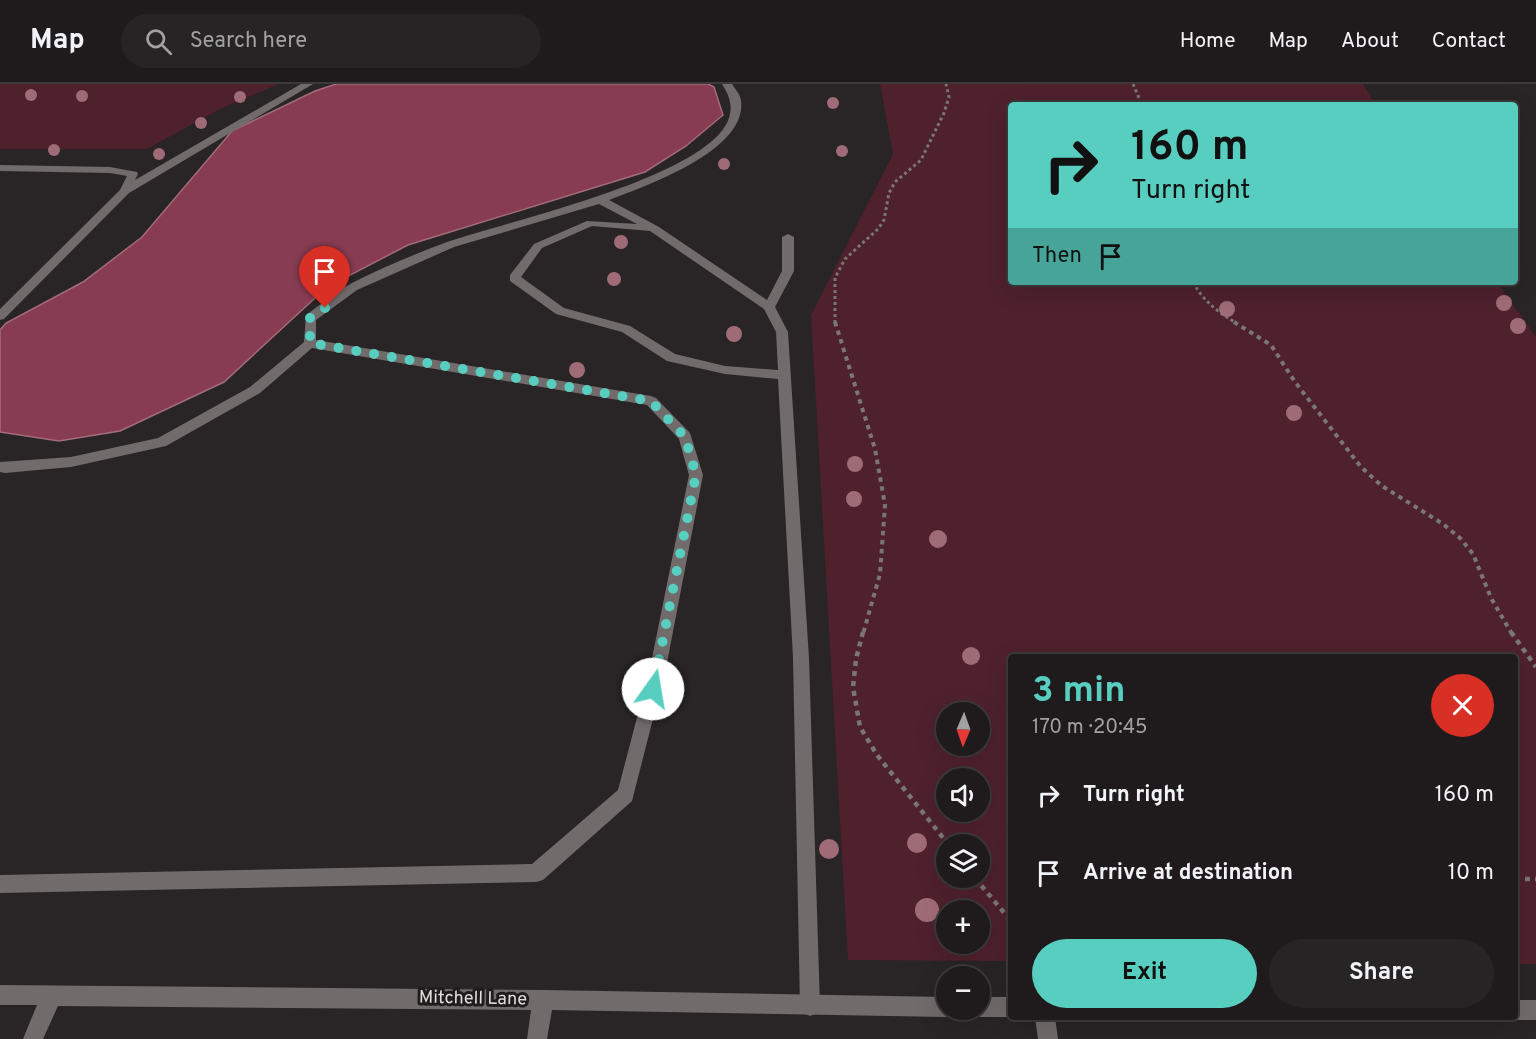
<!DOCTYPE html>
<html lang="en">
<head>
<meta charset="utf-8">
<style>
  :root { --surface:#1f1b1c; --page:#272425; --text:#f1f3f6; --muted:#a1a1a3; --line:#3c393b; --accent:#58cec0 }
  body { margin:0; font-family:Overpass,sans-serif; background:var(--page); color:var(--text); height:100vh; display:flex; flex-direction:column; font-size:22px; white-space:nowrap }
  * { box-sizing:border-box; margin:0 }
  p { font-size:20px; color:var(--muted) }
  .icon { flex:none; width:33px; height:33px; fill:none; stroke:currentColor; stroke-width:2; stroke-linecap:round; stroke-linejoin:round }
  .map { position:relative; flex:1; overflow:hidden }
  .details { position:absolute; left:1008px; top:570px; width:510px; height:366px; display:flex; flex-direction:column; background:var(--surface); border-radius:6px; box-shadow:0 6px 24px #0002,0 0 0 2px var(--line) }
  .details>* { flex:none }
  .top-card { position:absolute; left:1008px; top:18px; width:510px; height:183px; border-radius:6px; box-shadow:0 6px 24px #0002,0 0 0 2px var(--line); background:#58cec0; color:#111; overflow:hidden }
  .needle { width:39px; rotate:182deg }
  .controls { position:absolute; left:936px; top:618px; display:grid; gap:12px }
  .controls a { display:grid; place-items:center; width:54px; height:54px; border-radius:50%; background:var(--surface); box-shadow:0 6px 24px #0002,0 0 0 2px var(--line); font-size:30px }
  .pin { position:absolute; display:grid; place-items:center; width:51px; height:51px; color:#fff; margin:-62px -26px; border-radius:50% 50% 50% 0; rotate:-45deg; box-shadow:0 0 6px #0007 }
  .pin .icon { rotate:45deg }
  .me { position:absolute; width:66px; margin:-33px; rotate:13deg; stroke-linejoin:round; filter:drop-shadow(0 0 4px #0008) }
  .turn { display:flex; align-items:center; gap:21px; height:126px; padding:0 24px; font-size:27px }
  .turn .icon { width:78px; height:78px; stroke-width:2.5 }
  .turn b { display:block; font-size:42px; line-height:51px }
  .then { display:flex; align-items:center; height:57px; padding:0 24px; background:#0003; gap:12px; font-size:22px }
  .round { display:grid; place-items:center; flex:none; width:63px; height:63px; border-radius:32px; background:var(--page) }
  .headline { display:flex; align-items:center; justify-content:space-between; height:102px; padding:0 24px }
  h1 { font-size:36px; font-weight:700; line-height:45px; color:var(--accent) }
  .primary-button { display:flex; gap:12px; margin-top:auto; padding:12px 24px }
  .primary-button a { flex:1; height:69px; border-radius:36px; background:var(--accent); color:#111; font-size:24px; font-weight:700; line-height:69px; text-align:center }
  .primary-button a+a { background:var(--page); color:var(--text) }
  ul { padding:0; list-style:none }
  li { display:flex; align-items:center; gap:18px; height:78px; padding:0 24px }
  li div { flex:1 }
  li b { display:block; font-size:22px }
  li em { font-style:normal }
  header { display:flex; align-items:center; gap:36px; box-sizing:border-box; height:84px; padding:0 30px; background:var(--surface); border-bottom:2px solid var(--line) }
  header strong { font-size:28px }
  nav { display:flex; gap:33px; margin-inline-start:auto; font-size:21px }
  .search { width:420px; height:54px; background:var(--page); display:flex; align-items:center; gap:15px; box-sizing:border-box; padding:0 21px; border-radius:33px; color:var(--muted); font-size:22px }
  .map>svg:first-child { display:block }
  .green { fill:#4e212d; fill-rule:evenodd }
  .water { fill:#883c51; stroke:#a26c7b; stroke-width:1.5 }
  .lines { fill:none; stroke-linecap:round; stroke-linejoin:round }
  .path-far2 { stroke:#7a7676; stroke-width:3; stroke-dasharray:3 3; stroke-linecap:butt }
  .path-far1 { stroke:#7a7676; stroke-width:4; stroke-dasharray:4.5 4.5; stroke-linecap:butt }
  .path { stroke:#7a7676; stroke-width:4.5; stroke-dasharray:5 5; stroke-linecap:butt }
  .lane { fill:#716b6c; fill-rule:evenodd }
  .street { fill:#716b6c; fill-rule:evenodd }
  .tree { fill:#9f6b77 }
  .route { stroke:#58cec0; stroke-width:10; stroke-dasharray:0 18 }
  .labels { text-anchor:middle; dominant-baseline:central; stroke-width:6; stroke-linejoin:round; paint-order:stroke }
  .near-street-label { font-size:18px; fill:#e0dddd; stroke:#201b1c }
</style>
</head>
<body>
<header>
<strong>Map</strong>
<div class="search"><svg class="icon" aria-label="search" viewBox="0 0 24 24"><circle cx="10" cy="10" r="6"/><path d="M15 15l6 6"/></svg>Search here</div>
<nav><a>Home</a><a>Map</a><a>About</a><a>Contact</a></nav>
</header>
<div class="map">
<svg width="1536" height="955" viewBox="0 0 1536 955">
  <rect width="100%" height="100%" fill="#292425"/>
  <g class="green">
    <polygon points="0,0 279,0 220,25 147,65 0,65"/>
    <path d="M880 0H1363L1376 21H1011V198H1497L1536 253V880H1515V573H1011V877L848 876 811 231 893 70ZM980 628V662H946V628ZM980 694V728H946V694ZM946 760H980V794H946ZM946 826H980V860H946Z"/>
  </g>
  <polygon class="water" points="336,0 708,0 714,3 723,31 686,62 645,88 408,161 327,203 224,298 120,347 59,357 0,348 0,246 6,239 83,198 142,153 232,47 315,7"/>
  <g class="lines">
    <g class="path-far2">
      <polyline points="1133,0 1142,21"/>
      <path d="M1193 198C1204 218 1217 227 1236 239"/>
      <polyline points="835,239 835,194 845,175 878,145 884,136 889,109 895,98 921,76 944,29 949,13 946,0"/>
    </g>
    <g class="path-far1">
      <polyline points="835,238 875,365 885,421 880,490 863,550"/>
      <polyline points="1234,238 1271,261 1295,298 1361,383 1382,402 1443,440 1460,454 1473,470 1491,514 1512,550"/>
    </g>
    <g class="path">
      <polyline points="863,548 856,575 853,603 860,643 877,671 948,760"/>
      <polyline points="1511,548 1536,583"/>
      <polyline points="975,794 1011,837"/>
      <polyline points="1515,795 1536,795"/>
    </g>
    <g class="lane">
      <polygon points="301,0 313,0 129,109 4,235 0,236 0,225 120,106 127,92 110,89 0,87 0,81 110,83 137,88 138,90 135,96"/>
      <path d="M722 0H732C735 5 740 10 741 16 748 67 645 102 609 116L659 143 767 216 782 187V153L788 150 794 153V187L775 223 788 248 809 574 820 922 817 929 810 932 803 929 800 922 793 574 778 295 725 290 667 277 622 248 556 230 510 197V191L534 160 587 137 637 140 599 120 454 163 357 206 316 236V256L651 312 656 314 690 349 703 391 666 584 632 717 543 796 536 798 0 809V791L532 780 618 706 650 584 689 391 679 355 647 321 312 264 260 309 166 362 71 383 5 389 0 388V378L71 373 158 354 250 303 304 258 306 231C320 221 335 208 350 200 381 184 415 170 447 158 504 138 710 93 729 34 733 21 729 11 722 0ZM592 142 650 147 764 225 776 248 778 286 725 282 675 270 630 242 564 224 521 193 542 164Z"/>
    </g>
    <g class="street">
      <polygon points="0,901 543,906 946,913 946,926 955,926 953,930 946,933 552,926 547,955 527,955 531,926 58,922 43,955 23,955 37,921 0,921"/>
      <polygon points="980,913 1011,913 1011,933 980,933 973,930 971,926 980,926"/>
      <polygon points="1515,916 1536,916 1536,936 1515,936 1508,933 1515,933"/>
      <polygon points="1035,933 1055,933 1058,955 1038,955"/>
    </g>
  </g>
  <g class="tree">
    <circle cx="31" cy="11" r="6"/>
    <circle cx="82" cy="12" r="6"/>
    <circle cx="240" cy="13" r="6"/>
    <circle cx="833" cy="19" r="6"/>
    <circle cx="201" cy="39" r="6"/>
    <circle cx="54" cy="66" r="6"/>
    <circle cx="842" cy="67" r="6"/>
    <circle cx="159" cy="70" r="6"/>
    <circle cx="724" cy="80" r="6"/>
    <circle cx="621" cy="158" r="7"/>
    <circle cx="614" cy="195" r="7"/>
    <circle cx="1504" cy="219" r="8"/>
    <circle cx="1227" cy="225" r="8"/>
    <circle cx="1518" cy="242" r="8"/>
    <circle cx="734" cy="250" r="8"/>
    <circle cx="577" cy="286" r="8"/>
    <circle cx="1294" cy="329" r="8"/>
    <circle cx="855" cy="380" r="8"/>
    <circle cx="854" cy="415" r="8"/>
    <circle cx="938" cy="455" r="9"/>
    <circle cx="971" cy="572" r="9"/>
    <circle cx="917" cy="759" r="10"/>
    <circle cx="829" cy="765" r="10"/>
    <circle cx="927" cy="826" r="12"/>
  </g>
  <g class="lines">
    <polyline class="route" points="325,224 310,234 310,259 651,317 685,353 696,391 653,605"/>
  </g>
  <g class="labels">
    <g class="near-street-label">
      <text transform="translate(473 915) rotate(1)">Mitchell Lane</text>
    </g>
  </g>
</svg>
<div class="controls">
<a><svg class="needle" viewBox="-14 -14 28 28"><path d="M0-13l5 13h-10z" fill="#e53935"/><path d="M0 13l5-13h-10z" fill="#a1a1a3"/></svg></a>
<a><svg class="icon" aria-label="sound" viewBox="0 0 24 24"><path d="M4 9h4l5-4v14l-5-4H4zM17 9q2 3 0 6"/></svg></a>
<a><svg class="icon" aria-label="layers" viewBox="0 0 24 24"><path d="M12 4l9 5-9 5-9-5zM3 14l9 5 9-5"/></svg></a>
<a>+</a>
<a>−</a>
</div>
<div class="pin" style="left:325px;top:224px;background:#d93025"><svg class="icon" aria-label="arrive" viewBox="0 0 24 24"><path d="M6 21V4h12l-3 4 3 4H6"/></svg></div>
<svg class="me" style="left:653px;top:605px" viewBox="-20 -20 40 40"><circle r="19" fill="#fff"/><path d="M0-13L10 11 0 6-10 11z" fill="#58cec0"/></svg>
<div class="top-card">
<div class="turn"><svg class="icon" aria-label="right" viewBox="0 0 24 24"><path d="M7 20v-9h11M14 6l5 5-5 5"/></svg><div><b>160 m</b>Turn right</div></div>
<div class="then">Then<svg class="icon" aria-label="arrive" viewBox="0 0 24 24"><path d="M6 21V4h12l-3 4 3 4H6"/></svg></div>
</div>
<section class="details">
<div class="headline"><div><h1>3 min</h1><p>170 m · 20:45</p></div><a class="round" style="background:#d93025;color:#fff"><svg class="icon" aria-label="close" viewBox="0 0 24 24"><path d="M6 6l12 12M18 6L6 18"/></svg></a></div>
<ul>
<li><svg class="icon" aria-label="right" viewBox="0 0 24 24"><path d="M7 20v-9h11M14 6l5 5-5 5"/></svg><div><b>Turn right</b></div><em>160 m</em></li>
<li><svg class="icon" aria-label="arrive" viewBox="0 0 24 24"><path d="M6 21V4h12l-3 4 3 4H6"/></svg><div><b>Arrive at destination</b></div><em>10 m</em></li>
</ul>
<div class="primary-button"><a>Exit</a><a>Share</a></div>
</section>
</div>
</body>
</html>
